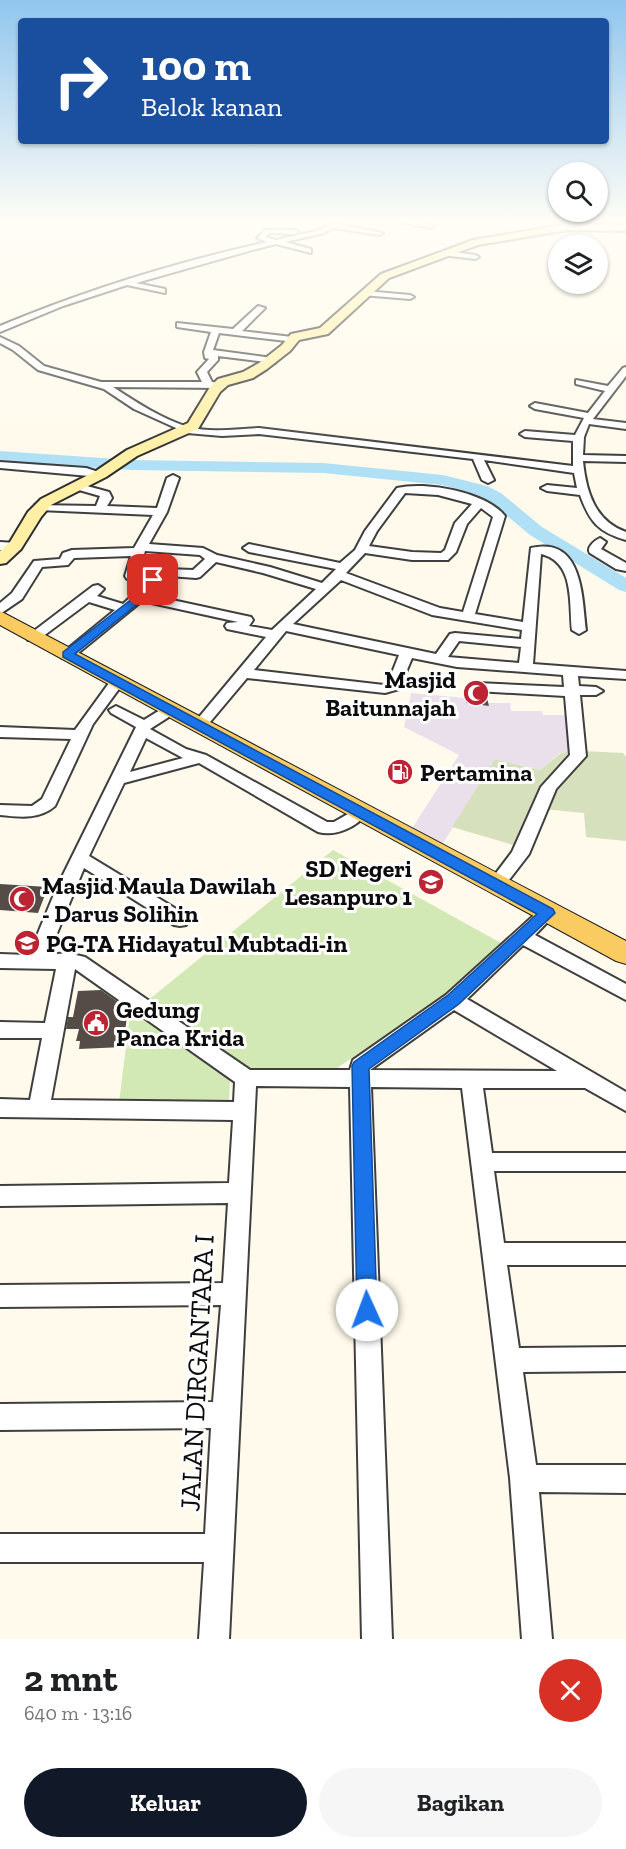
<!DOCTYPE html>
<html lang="id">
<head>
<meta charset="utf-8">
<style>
  :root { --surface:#fff; --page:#f6f6f6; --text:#202124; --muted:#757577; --accent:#111827 }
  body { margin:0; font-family:"Zilla Slab",serif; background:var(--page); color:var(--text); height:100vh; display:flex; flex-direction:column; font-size:22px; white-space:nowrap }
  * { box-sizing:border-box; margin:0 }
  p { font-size:20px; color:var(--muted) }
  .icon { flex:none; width:33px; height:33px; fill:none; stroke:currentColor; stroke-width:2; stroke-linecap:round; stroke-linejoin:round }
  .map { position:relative; height:1639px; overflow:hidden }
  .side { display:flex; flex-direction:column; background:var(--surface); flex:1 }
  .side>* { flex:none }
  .hud { position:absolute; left:18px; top:18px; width:591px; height:126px; border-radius:6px; box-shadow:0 2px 4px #0004; background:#1a4fa0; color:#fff; overflow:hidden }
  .fabs { position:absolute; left:548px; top:162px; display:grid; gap:12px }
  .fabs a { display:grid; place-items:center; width:60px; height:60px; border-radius:50%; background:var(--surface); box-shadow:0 2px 4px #0004; font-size:30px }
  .pin { position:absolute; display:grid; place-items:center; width:51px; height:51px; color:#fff; margin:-26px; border-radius:12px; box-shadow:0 3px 9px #0006 }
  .me { position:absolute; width:66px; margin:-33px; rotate:358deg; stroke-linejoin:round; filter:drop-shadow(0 0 4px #0008) }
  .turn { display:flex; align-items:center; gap:21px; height:126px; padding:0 24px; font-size:27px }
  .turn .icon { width:78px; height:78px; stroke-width:2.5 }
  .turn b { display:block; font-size:42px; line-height:51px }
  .round { display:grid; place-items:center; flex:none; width:63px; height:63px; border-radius:32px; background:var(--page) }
  .headline { display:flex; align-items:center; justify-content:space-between; height:102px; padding:0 24px }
  h1 { font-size:36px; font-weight:700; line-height:45px }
  .cta { display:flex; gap:12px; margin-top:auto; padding:12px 24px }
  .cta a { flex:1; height:69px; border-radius:36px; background:var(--accent); color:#fff; font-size:24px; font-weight:700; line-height:69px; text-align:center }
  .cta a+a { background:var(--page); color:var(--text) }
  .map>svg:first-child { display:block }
  .industrial { fill:#e9e0eb }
  .green { fill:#d3e9b5 }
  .cemetery { fill:#d7e0bd }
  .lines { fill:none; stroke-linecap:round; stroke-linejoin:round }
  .river { fill:#b0e0f6; fill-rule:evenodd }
  .building { fill:#554c48 }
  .street-casing { stroke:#3f3f3f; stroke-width:4 }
  .secondary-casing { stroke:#2e2e2e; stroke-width:4 }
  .primary-casing { stroke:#1d1d1d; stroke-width:2 }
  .street { fill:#fff; fill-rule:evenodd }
  .secondary { fill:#fff0a6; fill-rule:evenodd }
  .primary { fill:#f9cb61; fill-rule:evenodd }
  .route { fill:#1a73e8; stroke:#114b97; stroke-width:1.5 }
  .labels { text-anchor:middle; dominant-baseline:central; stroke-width:6; stroke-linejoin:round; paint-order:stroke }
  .poi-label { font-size:24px; font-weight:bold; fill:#0c0c0c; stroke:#fff; text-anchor:start }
  .near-street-label { font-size:28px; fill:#0c0c0c; stroke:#fff }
</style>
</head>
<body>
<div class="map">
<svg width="626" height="1639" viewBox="0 0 626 1639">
  <rect width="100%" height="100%" fill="#fffaeb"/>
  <polygon class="industrial" points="411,693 465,698 466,703 489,706 488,703 510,703 511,711 542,711 543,715 571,715 575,750 560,753 540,770 495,759 442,845 411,830 459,755 404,727"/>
  <g class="green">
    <polygon points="333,850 501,943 447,994 337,1068 328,1071 246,1069 146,1002"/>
    <polygon points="131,1006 230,1078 229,1101 227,1103 119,1103"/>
  </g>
  <g class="cemetery">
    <polygon points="575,750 520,847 452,827 495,759 540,770 561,753"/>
    <polygon points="582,751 623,753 626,757 626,841 586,837 584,813 542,809"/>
  </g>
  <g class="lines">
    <polygon class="river" points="0,451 132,460 323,463 443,475 487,486 501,493 542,527 626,578 626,592 619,590 530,535 489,501 475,494 442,485 323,473 132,470 0,461"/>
  </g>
  <g class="building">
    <polygon points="466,687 476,693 486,694 489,706 466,703"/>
    <polygon points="0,884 48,887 38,913 0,910"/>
    <polygon points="101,990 128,1009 123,1047 79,1049 80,1041 76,1041 79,1029 66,1029 68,1017 73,1017 78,991"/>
  </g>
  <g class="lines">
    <g class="street-casing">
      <g id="street">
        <path d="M332 223 383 233 379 235 333 228 324 233 285 242 311 249V253L276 244 256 249 136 283 165 289V293L127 285 63 306 0 332V326C86 290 177 262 267 242L257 238 265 230H295L299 232 295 234 269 233 266 237 276 240 320 230Z"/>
        <polygon points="402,223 423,223 435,226 432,228"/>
        <polygon points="621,223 626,223 626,225 622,224"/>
        <polygon points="445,251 475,255 479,257 475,259 442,255"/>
        <polygon points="365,291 410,295 414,297 410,299 362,295 361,293"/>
        <path d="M258 306 265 308 242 331 292 337 296 340 295 342 219 333 213 350 272 358 275 359V363L218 356V360L207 372 212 382 224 383V387L221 388 113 387C136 402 162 419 188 427 210 433 237 429 259 428L573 466V441L525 437 520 434 525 431 575 435 584 418 535 409 530 406 535 403 588 413 605 391 576 384V380L608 386 623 368 626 367V376L593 419 626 423V429L589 424 584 437 583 455 626 456V462L583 461C586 492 595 521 626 532V540C598 532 590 522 580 495L547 491 541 488 547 485 577 488 574 473 484 460 494 480 488 483 482 480 473 459 259 434 222 436 187 433 134 409 104 389 38 370 13 350 0 343V337L19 346 44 366 101 382H202L197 372 209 359 205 358 204 352 211 332 177 327V323L233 329Z"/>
        <polygon points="0,462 86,468 105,474 100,477 0,468"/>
        <path d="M173 475 179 478 167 512 149 544 203 548 217 555 270 567 322 583 336 569 249 552 243 548 249 544 340 563 355 550 365 531 397 488C426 481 486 492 505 516L475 614 523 622 531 548C583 536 582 597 586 630L579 634 572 630C569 603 575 562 541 554L533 664 626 671V679L578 676 579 686 596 687 603 691 596 695H580L586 756 556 789 529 854 502 889H490L487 885 512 852 541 787 570 755 565 696 477 691 470 687 477 683 564 687 563 675 457 667 412 658 399 689 385 693 247 678 205 728 200 729 193 725 195 722 266 637 227 629 225 626 227 623 238 622 142 601 72 658H62L60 655 115 610 89 602 38 640H28L26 637 93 586 98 585 104 589 97 596 123 604 146 583 145 581 127 579 125 576 131 556 74 558 68 565 42 567 22 599 0 614V603L12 593 34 561 60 559 63 553 72 550 134 548 153 515 39 510 35 509V505L96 506 100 496 72 488V484L76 483 109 492 112 498 107 506 157 508 167 478ZM405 493 438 495 472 504 455 523 445 550 441 553 412 552 369 546 377 531ZM481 508 493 517 463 612 440 608 346 573 365 553 412 560H448L456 552 467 524ZM145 551 200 555 205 559 193 570 140 568ZM216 562 263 573 316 589 272 630 249 626 253 620 251 617 149 595 158 583 155 575 196 578 200 577ZM341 580 432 615 522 630 521 639 455 633 450 634 436 654 293 624ZM286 631 399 655 388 683 384 685 254 670ZM459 641 521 647 519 663 448 657Z"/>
        <path d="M600 538 606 542 601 549 626 563V571L616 569 590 553C586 548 595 540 600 538Z"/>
        <polygon points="0,542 16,543 22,547 16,551 0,550"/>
        <path d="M117 678 124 682 93 724 55 806C39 820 19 817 0 815V805L32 806 42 799 71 739 0 737V727L75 730 112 679Z"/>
        <path d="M116 706 144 720 165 707H175L177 710 175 713 150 729 186 749 206 755 327 822H334L360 807 366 808 368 812C357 827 336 837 318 832L199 763 124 783 89 856 186 915 189 920 186 925 180 926 174 925 84 868 48 955 67 953 85 957 250 1070H350L353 1060 446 995 541 909 547 907 553 909 556 913 535 935 626 984V1000L523 945 467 999 626 1092V1111L585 1088H483L492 1153H626V1171H494L504 1243H626V1265H507L519 1348 626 1347V1371L523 1372 536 1465H626V1493L539 1492 552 1639H522L510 1478 462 1088 371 1087 392 1639H362L350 1087 256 1086 229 1639H199L204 1562H0V1534H205L211 1428 0 1430V1404L213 1402 221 1305 0 1307V1285L223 1283 228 1203 0 1206V1186L229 1183 233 1120 0 1117V1099L30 1100 42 1038H0V1022L45 1023 56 969 0 968V954L29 955 57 887 136 727 111 713 109 710ZM146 738 183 758 130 772ZM75 969 235 1082 234 1102 51 1100ZM454 1010 557 1071 370 1070Z"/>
      </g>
    </g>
    <g class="secondary-casing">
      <polygon id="secondary" points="568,224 626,225 626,231 568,230 478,245 389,278 328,334 299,340 290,351 267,369 253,378 228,385 220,392 198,429 137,456 106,477 51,505 41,517 21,549 6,563 0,564 0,551 10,542 28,512 41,499 96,471 127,450 188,423 210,387 218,379 243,372 259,363 282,345 291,334 320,328 381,274 473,240"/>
    </g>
    <g class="primary-casing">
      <polygon id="primary" points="0,611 626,941 626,964 616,961 0,625"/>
    </g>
    <use href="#street" class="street"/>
    <use href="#secondary" class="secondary"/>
    <use href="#primary" class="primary"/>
  </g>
  <linearGradient id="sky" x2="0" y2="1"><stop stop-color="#91c6ee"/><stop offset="0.49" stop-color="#fffdf6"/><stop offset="1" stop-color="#fffdf6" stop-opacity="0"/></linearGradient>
  <rect width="626" height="452" fill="url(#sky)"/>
  <polygon class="route" points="153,577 158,580 144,599 75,654 553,909 555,913 459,1004 369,1069 377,1310 374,1317 367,1320 360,1317 357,1310 352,1066 354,1062 448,995 537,914 63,657 63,652 137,595 149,578"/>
  <defs>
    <g id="mosque-disc" transform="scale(1.35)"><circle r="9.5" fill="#bc2434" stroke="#fff"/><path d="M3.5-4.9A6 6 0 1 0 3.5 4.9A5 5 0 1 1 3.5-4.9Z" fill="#fff"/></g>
    <g id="fuel-disc" transform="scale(1.35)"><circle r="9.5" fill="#bc2434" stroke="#fff"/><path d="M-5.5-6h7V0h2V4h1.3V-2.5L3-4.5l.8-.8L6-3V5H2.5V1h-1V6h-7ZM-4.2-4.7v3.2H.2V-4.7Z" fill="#fff"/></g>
    <g id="school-disc" transform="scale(1.35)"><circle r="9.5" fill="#bc2434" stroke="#fff"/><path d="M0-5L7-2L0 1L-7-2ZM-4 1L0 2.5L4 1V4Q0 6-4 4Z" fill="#fff"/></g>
    <g id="civic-disc" transform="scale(1.35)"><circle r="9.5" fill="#bc2434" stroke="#fff"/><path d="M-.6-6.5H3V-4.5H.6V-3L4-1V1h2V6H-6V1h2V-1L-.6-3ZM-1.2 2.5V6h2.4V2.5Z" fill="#fff"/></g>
  </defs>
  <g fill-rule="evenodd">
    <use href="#mosque-disc" x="476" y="693"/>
    <use href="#fuel-disc" x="400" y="772"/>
    <use href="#school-disc" x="431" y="882"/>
    <use href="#mosque-disc" x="22" y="899"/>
    <use href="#school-disc" x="27" y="943"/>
    <use href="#civic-disc" x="96" y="1023"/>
  </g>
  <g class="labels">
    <g class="poi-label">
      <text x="456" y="679" text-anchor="end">Masjid<tspan x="456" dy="28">Baitunnajah</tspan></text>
      <text x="420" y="772">Pertamina</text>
      <text x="412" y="868" text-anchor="end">SD Negeri<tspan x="412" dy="28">Lesanpuro 1</tspan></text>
      <text x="42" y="885">Masjid Maula Dawilah<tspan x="42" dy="28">- Darus Solihin</tspan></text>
      <text x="46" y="943">PG-TA Hidayatul Mubtadi-in</text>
      <text x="116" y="1009">Gedung<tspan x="116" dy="28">Panca Krida</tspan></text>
    </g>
    <g class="near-street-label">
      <text transform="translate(197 1373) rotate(-87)">JALAN DIRGANTARA I</text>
    </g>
  </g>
</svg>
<div class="fabs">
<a><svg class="icon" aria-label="search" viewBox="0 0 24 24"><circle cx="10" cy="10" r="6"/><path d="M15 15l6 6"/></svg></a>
<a><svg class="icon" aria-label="layers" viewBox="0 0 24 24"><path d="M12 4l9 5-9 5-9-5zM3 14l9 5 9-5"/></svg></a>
</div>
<div class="pin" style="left:153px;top:580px;background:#d93025"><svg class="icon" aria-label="arrive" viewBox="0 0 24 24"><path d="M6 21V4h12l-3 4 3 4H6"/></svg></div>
<svg class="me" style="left:367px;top:1310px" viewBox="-20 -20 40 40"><circle r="19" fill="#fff"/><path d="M0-13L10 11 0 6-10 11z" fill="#1a73e8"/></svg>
<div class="hud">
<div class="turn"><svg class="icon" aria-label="right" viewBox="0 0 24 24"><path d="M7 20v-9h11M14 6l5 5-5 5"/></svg><div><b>100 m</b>Belok kanan</div></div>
</div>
</div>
<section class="side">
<div class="headline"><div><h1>2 mnt</h1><p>640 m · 13:16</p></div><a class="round" style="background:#d93025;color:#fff"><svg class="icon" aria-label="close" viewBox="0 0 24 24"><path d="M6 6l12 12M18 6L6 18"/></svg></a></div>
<div class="cta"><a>Keluar</a><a>Bagikan</a></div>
</section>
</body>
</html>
